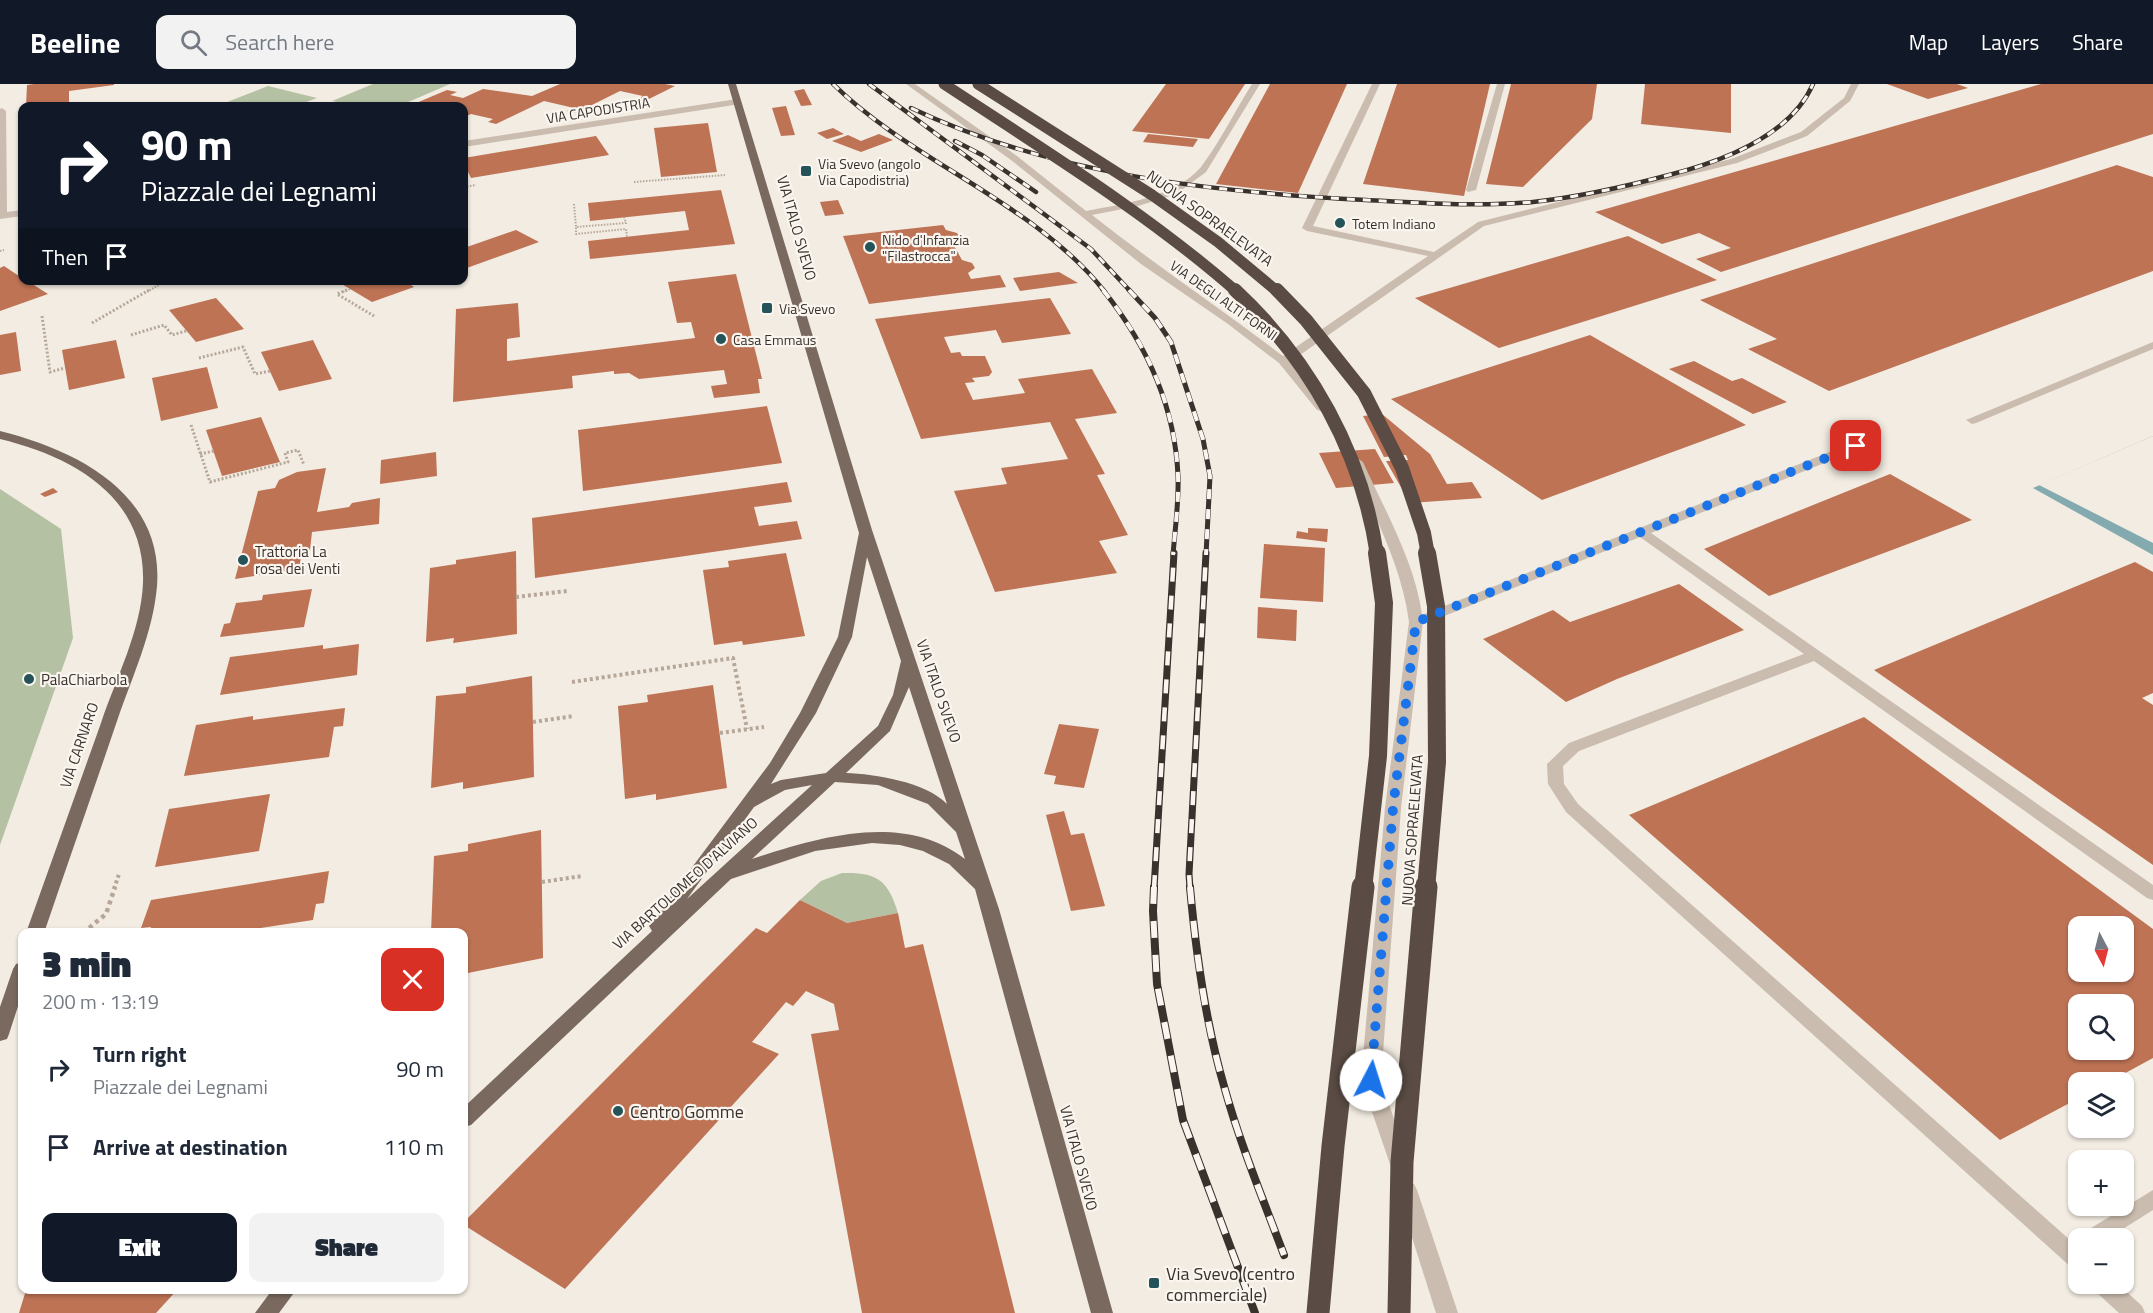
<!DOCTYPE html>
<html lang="en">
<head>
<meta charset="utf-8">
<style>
  :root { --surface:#fff; --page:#f2f2f3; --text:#1f2937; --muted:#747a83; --accent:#111827 }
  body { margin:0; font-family:"Titillium Web",sans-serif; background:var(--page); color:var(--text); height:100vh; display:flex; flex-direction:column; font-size:22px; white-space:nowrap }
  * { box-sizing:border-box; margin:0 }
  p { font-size:20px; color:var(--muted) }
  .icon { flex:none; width:33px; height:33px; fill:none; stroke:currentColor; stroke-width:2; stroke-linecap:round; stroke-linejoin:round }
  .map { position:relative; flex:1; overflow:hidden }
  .panel { position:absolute; left:18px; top:844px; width:450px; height:366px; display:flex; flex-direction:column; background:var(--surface); border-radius:12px; box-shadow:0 2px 4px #0004 }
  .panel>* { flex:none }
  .top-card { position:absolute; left:18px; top:18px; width:450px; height:183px; border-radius:12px; box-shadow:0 2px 4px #0004; background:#111827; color:#fff; overflow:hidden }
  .needle { width:39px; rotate:173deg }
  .tools { position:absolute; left:2068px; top:832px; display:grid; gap:12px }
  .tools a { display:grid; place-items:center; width:66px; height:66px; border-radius:12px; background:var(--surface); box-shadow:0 2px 4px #0004; font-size:30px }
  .pin { position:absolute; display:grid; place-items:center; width:51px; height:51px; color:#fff; margin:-26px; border-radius:12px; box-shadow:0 3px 9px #0006 }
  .me { position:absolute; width:66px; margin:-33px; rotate:5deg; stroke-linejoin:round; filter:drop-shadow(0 0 4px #0008) }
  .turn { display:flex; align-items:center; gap:21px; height:126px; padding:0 24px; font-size:27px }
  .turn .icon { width:78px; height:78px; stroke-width:2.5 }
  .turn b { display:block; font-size:42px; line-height:51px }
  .then { display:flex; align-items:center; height:57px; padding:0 24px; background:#0003; gap:12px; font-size:22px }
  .round { display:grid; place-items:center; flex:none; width:63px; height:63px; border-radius:12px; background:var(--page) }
  .summary { display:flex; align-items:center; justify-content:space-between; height:102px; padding:0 24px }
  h1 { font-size:36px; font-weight:800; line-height:45px }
  .cta { display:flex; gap:12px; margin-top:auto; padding:12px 24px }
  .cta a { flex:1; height:69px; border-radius:12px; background:var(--accent); color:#fff; font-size:24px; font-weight:800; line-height:69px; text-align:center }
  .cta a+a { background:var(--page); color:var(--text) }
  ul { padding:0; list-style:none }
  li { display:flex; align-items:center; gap:18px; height:78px; padding:0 24px }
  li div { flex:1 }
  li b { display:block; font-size:22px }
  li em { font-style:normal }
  header { display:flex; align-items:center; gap:36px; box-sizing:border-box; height:84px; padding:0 30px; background:var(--accent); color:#fff }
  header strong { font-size:28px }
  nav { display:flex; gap:33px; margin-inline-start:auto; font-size:21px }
  .search { width:420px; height:54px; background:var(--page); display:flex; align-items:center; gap:15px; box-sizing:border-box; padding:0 21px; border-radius:12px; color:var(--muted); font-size:22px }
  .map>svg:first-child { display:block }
  .green { fill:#b5c1a3 }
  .water { fill:#83aaae }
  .pier { fill:#f2ece2 }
  .building { fill:#be7355; fill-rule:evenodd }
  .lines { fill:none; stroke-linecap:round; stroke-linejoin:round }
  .path-far3 { stroke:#b6a799; stroke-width:2; stroke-dasharray:1.5 1.5; stroke-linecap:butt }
  .path-far2 { stroke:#b6a799; stroke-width:3; stroke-dasharray:2 2; stroke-linecap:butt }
  .path-far1 { stroke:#b6a799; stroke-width:4; stroke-dasharray:3 3; stroke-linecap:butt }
  .path { stroke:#b6a799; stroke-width:4.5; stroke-dasharray:4 4; stroke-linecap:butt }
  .minor { fill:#cabcae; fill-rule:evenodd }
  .major { fill:#7a695e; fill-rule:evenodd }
  .rail-far3-casing { stroke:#39312c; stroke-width:4.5 }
  .rail-far2-casing { stroke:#39312c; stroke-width:5 }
  .rail-far1-casing { stroke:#39312c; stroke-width:7 }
  .rail-casing { stroke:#39312c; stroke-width:8 }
  .rail-far3 { stroke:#faf5ef; stroke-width:3; stroke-dasharray:8; stroke-linecap:butt }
  .rail-far2 { stroke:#faf5ef; stroke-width:4; stroke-dasharray:10; stroke-linecap:butt }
  .rail-far1 { stroke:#faf5ef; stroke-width:4.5; stroke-dasharray:14; stroke-linecap:butt }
  .rail { stroke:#faf5ef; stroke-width:6; stroke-dasharray:17; stroke-linecap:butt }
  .highway-bridge-far3 { stroke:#5a4c44; stroke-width:11 }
  .highway-bridge-far2 { stroke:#5a4c44; stroke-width:14 }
  .highway-bridge-far1 { stroke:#5a4c44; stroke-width:18 }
  .highway-bridge { stroke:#5a4c44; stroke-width:23 }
  .route { stroke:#1a73e8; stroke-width:10; stroke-dasharray:0 18 }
  .poi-dot { fill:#245359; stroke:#faf5ef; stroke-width:2 }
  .labels { text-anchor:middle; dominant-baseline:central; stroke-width:4.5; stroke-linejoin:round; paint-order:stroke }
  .far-street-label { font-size:14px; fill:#39312c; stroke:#faf5ef }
  .far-poi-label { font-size:14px; fill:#39312c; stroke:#faf5ef; text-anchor:start }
  .street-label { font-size:15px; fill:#39312c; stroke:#faf5ef }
  .poi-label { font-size:15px; fill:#39312c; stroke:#faf5ef; text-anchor:start }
  .near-poi-label { font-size:18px; fill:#39312c; stroke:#faf5ef; text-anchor:start }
</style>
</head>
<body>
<header>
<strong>Beeline</strong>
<div class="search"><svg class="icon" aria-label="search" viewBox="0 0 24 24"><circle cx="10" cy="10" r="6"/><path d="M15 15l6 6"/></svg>Search here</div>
<nav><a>Map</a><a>Layers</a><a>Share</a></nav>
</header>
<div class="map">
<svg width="2153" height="1229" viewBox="0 0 2153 1229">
  <rect width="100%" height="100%" fill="#f2ece2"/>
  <g class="green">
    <polygon points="373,0 450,0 399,22 356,22 332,17"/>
    <polygon points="268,2 317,14 296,22 217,22"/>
    <polygon points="0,405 61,445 73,554 0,761"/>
    <path d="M842 789C877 788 888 796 898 829L847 839 800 816 821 797Z"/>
  </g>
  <polygon class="water" points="2153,352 2153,471 2033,404"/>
  <polygon class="pier" points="2153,352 2153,459 2039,401"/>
  <g class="building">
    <polygon points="34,0 114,0 114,1 69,7 69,22 26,22 27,1"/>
    <polygon points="560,0 665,0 675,2 645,17 637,15 643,12 620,7 576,29 567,27 574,24 544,17 496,40 488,38 493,35 471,30 464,33 464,22 409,22 447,6 457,8 450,11 463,14 483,5 532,12"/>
    <polygon points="1166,0 1245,0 1209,55 1132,47"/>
    <polygon points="1270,0 1347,0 1298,109 1216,100"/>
    <polygon points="1397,0 1490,0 1464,112 1363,100"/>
    <polygon points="1511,0 1597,0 1592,35 1523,103 1486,100"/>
    <polygon points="1645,0 1731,0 1731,49 1641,40"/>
    <polygon points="1887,0 1957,0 1968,4 1928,15"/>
    <polygon points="2041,0 2153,0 2153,50 1721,188 1696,175 1731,164 1699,149 1662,160 1595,128"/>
    <polygon points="804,5 812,21 801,22 794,7"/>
    <polygon points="786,22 795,51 781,52 772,24"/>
    <polygon points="708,39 717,88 661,93 654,44"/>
    <polygon points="833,44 844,50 827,55 817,49"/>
    <polygon points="879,50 893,56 861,68 832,57 848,51 861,57"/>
    <polygon points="1148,50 1198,55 1193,63 1143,58"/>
    <polygon points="596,52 609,71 471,94 464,80 464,74"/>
    <polygon points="2117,81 2153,93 2153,187 1829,307 1748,265 1777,255 1700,216"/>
    <polygon points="721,106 735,160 590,175 588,157 689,146 685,127 590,137 588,119"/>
    <polygon points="838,116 844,130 825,132 820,118"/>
    <polygon points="943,141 946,146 957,149 960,154 952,158 962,176 972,179 975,184 968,189 971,195 1000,191 1006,203 869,220 843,152"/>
    <polygon points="516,146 539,158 464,185 464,164"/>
    <polygon points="1628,152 1717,196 1499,264 1415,214"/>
    <polygon points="4,182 22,194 22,196 26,196 48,210 0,227 0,184"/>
    <polygon points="1059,188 1078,199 1020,207 1013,194"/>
    <polygon points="736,190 759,282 762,295 758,295 760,309 714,314 711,302 727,300 724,286 639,295 629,289 614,290 614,287 572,292 573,304 453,318 456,225 518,219 520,253 507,255 507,277 695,254 691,238 677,239 668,198"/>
    <polygon points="335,196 403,196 414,203 372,218"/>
    <polygon points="216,214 244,245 196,258 169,226"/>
    <polygon points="1050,214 1071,250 1002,259 996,246 944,253 951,269 960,268 962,272 985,272 992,288 989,292 972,294 975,298 965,299 973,316 1025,309 1018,295 1092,285 1117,329 1075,335 1105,390 1097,391 1128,451 1099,457 1117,489 995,508 954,407 1007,400 1001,384 1068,375 1050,338 921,355 875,235"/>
    <polygon points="16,248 21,287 0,291 0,251"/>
    <polygon points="1590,251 1746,341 1542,416 1391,315"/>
    <polygon points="116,256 125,294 69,306 62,266"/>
    <polygon points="313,256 332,295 279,307 261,268"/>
    <polygon points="1694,277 1732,297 1742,294 1787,318 1753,330 1669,285"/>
    <polygon points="207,283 218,324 161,337 152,294"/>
    <polygon points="767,322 782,379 583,407 578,346"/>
    <polygon points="1382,330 1430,370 1447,400 1472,398 1482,414 1410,419 1386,377 1408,376 1406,371 1384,373 1363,332"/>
    <polygon points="261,333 280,378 222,392 206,346"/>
    <polygon points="1375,365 1394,399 1336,404 1319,369"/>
    <polygon points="436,368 437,392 380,400 381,376"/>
    <polygon points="326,384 317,428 349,423 352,419 380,414 379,440 312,448 310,466 302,468 299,485 235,495 258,407 275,404 279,396 297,388"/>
    <polygon points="1890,390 1972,436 1769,512 1704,465"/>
    <polygon points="787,398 792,418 754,423 759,442 797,437 802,455 535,494 532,434"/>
    <polygon points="53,404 58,408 45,413 40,410"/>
    <polygon points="1308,444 1328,445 1327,458 1296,454 1297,447 1308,449"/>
    <polygon points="1264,460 1325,464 1323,518 1260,514"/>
    <polygon points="516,467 517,550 453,559 454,554 426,558 430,484 456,480 456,476"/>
    <polygon points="786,469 805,552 743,561 742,557 714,561 703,486 729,483 728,477"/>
    <polygon points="2135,478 2153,488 2153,609 2142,614 2153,621 2153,781 1874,586"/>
    <polygon points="1679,500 1744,546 1617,595 1566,618 1483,555 1553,526 1570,538"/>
    <polygon points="312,505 304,543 220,553 224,540 230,539 236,519 262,516 263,511"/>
    <polygon points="1258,523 1297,526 1296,557 1257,554"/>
    <polygon points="359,560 357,591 220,611 230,573 323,561 323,565"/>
    <polygon points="532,592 534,693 463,705 463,698 431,704 436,612 466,609 466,603"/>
    <polygon points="713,601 727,704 656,716 656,710 625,715 618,622 648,618 647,611"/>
    <polygon points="345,624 343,642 334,643 329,673 184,692 196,641 253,632 253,636"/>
    <path d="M1864 633 2153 845V974L2107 999H2079V1014L2000 1056 1629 731ZM2079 843H2124V888H2079ZM2079 921H2124V966H2079Z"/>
    <polygon points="1059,640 1099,645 1084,704 1054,700 1056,692 1044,690"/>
    <polygon points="270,710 259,767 155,783 169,725"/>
    <polygon points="1064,727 1071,751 1084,749 1105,822 1071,827 1046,731"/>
    <polygon points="541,746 543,874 468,889 467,919 464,920 464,849 431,849 434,772 468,767 468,760"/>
    <polygon points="329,787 324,819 316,820 313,836 227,849 149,849 151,843 141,844 151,816"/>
    <polygon points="800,816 847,839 898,829 905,864 923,860 1015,1229 862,1229 811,950 839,946 834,920 806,907 793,922 786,918 752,958 779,970 565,1205 464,1141 464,1138 756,844 767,849"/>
    <polygon points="26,1206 177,1206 156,1229 19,1229"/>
  </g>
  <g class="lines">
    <g class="path-far3">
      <polyline points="634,98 725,91"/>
      <polyline points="464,103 476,101"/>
      <polyline points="574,120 576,143"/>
      <polyline points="624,133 626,139 576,143 576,150 626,145 627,153"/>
      <polyline points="0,167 4,166"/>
      <polyline points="147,208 167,196"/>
      <polyline points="343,208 350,205"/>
    </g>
    <g class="path-far2">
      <polyline points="347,206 337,210 374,232"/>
      <polyline points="42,232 50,288 65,284"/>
      <polyline points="92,239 149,206"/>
      <polyline points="131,251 164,241 172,251 186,247"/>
      <polyline points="199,274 243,263 255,290 270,287"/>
      <polyline points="191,341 210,398 288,378 285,369 298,366 304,381"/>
      <polyline points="200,370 214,367"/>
    </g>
    <g class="path-far1">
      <polyline points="516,513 567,507"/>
      <polyline points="572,598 733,574 747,645"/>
      <polyline points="533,638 574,632"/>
      <polyline points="720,649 764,643"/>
      <polyline points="542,798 582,792"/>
      <polyline points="114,805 119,790"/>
    </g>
    <polyline class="path" points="83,849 106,830 115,803"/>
    <g class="minor">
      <path d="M906 0H915L1017 72 1086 127C1122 120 1176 113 1201 83 1220 58 1235 27 1252 0H1260L1206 88 1176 110 1138 122 1092 131C1154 180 1220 224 1283 272L1428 172 1307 147 1302 144 1372 0H1380L1313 142 1434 168 1478 138 1731 75 1801 48 1844 14 1851 0H1859L1850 17 1807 52 1737 79 1484 142 1290 278 1327 323 1321 327 1317 326 1279 279 1228 240 1141 180 1011 76Z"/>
      <polygon points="1497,0 1505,0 1476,106 1468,108 1466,106"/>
      <polygon points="737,15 740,16 740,20 464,63 464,57"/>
      <polygon points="2,24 6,27 7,128 22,126 22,132 0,135 0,25"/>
      <polygon points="2153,258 2153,265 1976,339 1972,340 1966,336"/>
      <path d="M1877 349 1881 350V356L1651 449 2153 801V816L2147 814 1814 577 1579 667 1563 682 1564 700 1578 720 2079 1164V1186L2072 1184 1566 728 1548 700 1547 680 1569 659 1804 570 1640 453 1432 537H1423L1401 724 1381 996 1408 1077 1405 1083 1398 1085 1391 1083 1361 996 1385 724 1409 538C1402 482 1373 429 1351 378L1357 374 1363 378C1385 427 1415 478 1422 531Z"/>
      <polygon points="1407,1097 1414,1100 1417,1106 1458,1229 1436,1229 1397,1106 1400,1100"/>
      <polygon points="2153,1106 2153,1126 2107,1155 2080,1155 2083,1149"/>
      <polygon points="2092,1200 2118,1200 2142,1222 2145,1229 2119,1229 2095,1207"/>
    </g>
    <g class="major">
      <path d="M728 0H736L872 446 999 825 1113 1229H1091L975 805 949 780 923 767 900 761 872 759 815 767 731 795 471 1041 464 1043V1023L652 847 649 842 652 837 770 679 800 629 838 553 859 449ZM867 473 901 577 893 611 878 642 826 689 781 696 771 700 816 629 852 553ZM909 603 947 720C926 698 875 690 846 689L890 647ZM835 698 878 701 928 720 956 748 965 775C904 727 818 753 752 775ZM812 701 687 815 754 723 785 706Z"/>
      <path d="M0 347C76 366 164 409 157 502 153 549 132 593 117 637 93 708 68 778 44 849H26C51 779 76 709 101 639 116 594 141 547 143 499 146 413 74 373 0 355Z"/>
      <polygon points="22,878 22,910 9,950 7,955 0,957 0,923 13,885 16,880"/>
      <polygon points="272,1206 296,1206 279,1229 255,1229"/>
    </g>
    <g class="rail-far3-casing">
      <g id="rail-far3">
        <path d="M833 0C912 78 1035 119 1105 208"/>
        <polyline points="869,0 1091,165 1131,208"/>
        <path d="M911 24C1052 91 1212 108 1366 116 1421 119 1478 123 1533 118 1579 113 1624 103 1669 91 1720 78 1790 53 1813 0"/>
        <polyline points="955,57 982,71 1036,108"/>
      </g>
    </g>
    <g class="rail-far2-casing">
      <g id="rail-far2">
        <path d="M1103 206C1147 261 1175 321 1178 392 1179 418 1175 445 1173 471"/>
        <polyline points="1129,206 1155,234 1171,258 1203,355 1210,392 1206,471"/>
      </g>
    </g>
    <g class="rail-far1-casing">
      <g id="rail-far1">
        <polyline points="1154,805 1174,469"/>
        <polyline points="1190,805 1189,790 1206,469"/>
      </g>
    </g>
    <g class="rail-casing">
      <g id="rail">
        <polyline points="1154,803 1153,827 1157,900 1183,1036 1255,1229"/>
        <path d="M1190 803C1196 870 1205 937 1224 1002 1240 1060 1263 1115 1284 1171"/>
      </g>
    </g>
    <use href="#rail-far3" class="rail-far3"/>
    <use href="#rail-far2" class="rail-far2"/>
    <use href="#rail-far1" class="rail-far1"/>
    <use href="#rail" class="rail"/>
    <g class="highway-bridge-far3">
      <path d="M944 0C1044 66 1147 129 1237 208"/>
      <polyline points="978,0 1152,111 1218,158 1278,208"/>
    </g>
    <g class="highway-bridge-far2">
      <path d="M1235 206C1310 276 1362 369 1377 471"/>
      <polyline points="1277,206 1306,236 1364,309 1402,384 1424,449 1428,471"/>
    </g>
    <g class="highway-bridge-far1">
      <polyline points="1363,805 1378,672 1384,519 1377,469"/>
      <polyline points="1426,805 1437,678 1436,522 1427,469"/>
    </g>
    <g class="highway-bridge">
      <polyline points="1318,1229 1333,1062 1363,803"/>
      <polyline points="1399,1229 1402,1078 1426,803"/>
    </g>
  </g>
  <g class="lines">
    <polyline class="route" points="1371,996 1393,724 1416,538 1856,362"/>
  </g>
  <g class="poi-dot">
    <rect x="800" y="81" width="12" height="12" rx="3"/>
    <circle cx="1340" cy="139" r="6"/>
    <circle cx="870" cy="163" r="6"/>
    <rect x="761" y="218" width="12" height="12" rx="3"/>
    <circle cx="721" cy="255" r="6"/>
    <circle cx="243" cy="476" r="6"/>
    <circle cx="29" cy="595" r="6"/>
    <circle cx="618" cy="1027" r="6"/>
    <rect x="1148" y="1193" width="12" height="12" rx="3"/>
  </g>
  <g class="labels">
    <g class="far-street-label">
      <text transform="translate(598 26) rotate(-9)">VIA CAPODISTRIA</text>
      <text transform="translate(1224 216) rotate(35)">VIA DEGLI ALTI FORNI</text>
    </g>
    <g class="far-poi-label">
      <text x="818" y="79">Via Svevo (angolo<tspan x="818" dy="16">Via Capodistria)</tspan></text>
      <text x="1352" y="139">Totem Indiano</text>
      <text x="882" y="155">Nido d'Infanzia<tspan x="882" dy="16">"Filastrocca"</tspan></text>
      <text x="779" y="224">Via Svevo</text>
      <text x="733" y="255">Casa Emmaus</text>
    </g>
    <g class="street-label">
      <text transform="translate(1210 134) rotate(36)">NUOVA SOPRAELEVATA</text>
      <text transform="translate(797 144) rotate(74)">VIA ITALO SVEVO</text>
      <text transform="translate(939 607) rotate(71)">VIA ITALO SVEVO</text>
      <text transform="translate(79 661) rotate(-71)">VIA CARNARO</text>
      <text transform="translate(1412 746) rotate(-86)">NUOVA SOPRAELEVATA</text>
      <text transform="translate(685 799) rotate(-42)">VIA BARTOLOMEO D'ALVIANO</text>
      <text transform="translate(1079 1074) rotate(75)">VIA ITALO SVEVO</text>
    </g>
    <g class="poi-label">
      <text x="255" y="467">Trattoria La<tspan x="255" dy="17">rosa dei Venti</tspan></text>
      <text x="41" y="595">PalaChiarbola</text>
    </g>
    <g class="near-poi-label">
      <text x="630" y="1027">Centro Gomme</text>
      <text x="1166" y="1189">Via Svevo (centro<tspan x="1166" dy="21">commerciale)</tspan></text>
    </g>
  </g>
</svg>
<div class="tools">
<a><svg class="needle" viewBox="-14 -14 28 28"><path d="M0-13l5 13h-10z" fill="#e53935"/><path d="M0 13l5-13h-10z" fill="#747a83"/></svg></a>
<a><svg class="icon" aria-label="search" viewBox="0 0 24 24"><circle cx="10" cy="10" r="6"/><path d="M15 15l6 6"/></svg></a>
<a><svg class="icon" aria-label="layers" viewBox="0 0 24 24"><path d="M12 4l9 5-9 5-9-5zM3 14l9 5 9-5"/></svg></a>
<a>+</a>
<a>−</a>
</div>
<div class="pin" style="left:1856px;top:362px;background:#d93025"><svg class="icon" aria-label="arrive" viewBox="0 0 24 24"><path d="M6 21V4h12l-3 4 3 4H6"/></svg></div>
<svg class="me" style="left:1371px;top:996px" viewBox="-20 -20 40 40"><circle r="19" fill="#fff"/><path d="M0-13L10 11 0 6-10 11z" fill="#1a73e8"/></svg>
<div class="top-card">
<div class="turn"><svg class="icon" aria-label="right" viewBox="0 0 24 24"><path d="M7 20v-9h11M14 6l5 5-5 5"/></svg><div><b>90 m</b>Piazzale dei Legnami</div></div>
<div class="then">Then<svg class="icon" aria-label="arrive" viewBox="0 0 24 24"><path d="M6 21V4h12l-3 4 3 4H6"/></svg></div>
</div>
<section class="panel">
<div class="summary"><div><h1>3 min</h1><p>200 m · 13:19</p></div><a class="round" style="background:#d93025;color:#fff"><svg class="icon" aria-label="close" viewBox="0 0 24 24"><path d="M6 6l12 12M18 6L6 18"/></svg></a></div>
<ul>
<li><svg class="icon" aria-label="right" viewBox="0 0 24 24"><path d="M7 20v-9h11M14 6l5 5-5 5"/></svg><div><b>Turn right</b><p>Piazzale dei Legnami</p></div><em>90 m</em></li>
<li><svg class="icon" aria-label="arrive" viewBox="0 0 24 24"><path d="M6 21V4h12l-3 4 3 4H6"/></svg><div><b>Arrive at destination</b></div><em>110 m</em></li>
</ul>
<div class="cta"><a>Exit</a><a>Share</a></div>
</section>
</div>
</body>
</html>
